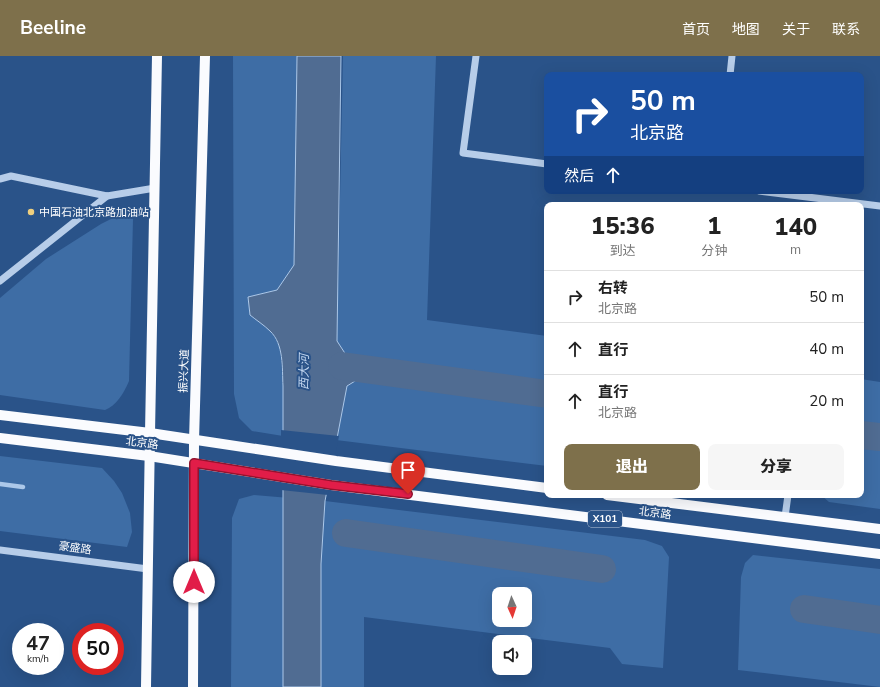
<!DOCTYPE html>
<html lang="zh">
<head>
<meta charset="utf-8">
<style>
  :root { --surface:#fff; --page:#f6f6f6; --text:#222; --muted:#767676; --line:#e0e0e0; --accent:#7e704b }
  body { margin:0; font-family:"Nunito Sans","Noto Sans SC",sans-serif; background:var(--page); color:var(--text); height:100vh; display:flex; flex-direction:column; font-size:15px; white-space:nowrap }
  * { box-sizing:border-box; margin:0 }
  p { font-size:13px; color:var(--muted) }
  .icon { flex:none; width:22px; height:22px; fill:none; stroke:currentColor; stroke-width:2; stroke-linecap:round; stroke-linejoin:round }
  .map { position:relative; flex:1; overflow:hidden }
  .side { position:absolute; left:544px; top:146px; width:320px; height:296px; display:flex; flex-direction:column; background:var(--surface); border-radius:8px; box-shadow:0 4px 16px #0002 }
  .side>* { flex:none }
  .banner { position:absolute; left:544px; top:16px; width:320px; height:122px; border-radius:8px; box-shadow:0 4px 16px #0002; background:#1a4fa0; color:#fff; overflow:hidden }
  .needle { width:26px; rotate:177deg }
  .fabs { position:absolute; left:492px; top:531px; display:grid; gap:8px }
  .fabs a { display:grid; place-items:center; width:40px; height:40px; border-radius:8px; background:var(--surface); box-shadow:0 4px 16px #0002; font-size:20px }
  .speed { position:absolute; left:12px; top:567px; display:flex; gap:8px; font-size:20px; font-weight:700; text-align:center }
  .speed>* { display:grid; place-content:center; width:52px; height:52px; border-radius:50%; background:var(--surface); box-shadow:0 4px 16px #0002; line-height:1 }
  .speed small { font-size:10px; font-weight:400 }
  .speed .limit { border:6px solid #d22; background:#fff; color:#111 }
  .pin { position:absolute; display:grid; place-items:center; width:34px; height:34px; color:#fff; margin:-41px -17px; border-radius:50% 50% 50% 0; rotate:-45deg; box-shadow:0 0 4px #0007 }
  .pin .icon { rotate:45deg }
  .me { position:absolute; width:44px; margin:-22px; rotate:0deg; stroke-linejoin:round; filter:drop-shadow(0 0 3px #0008) }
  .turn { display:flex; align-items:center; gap:14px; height:84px; padding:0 20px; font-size:18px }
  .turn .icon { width:52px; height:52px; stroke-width:2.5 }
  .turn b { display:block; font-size:28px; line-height:34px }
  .then { display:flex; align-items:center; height:38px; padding:0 20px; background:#0003; gap:8px; font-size:15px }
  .eta { display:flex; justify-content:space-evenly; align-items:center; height:68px; text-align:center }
  .eta b { font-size:24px; font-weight:800; line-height:28px }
  .primary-button { display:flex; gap:8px; margin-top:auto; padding:8px 20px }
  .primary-button a { flex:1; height:46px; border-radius:8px; background:var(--accent); color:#fff; font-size:16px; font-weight:800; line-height:46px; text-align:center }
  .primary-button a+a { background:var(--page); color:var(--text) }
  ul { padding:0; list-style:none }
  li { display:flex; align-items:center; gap:12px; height:52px; padding:0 20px; border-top:1px solid var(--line) }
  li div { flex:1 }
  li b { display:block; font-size:15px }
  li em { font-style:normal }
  header { display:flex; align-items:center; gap:24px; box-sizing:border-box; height:56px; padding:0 20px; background:var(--accent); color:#fff }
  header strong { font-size:19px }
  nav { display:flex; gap:22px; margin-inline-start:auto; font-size:14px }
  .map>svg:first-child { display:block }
  .green { fill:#3e6da5; fill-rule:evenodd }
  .water { fill:#506c92; stroke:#acc8e9 }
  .pier { fill:#2a5389 }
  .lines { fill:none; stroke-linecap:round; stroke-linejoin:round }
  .stream { stroke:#acc8e9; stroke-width:4.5 }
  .river { stroke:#506c92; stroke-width:28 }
  .minor { stroke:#b7cde9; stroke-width:7 }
  .major { stroke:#fafbfe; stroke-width:10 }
  .route-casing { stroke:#92132f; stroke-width:10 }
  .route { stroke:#e11d48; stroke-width:7 }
  .poi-dot { fill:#efcf7e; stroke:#2a5389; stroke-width:1.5 }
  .labels { text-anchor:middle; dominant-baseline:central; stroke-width:4; stroke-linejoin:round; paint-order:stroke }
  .shield { fill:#2a5389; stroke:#bfcbdc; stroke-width:1 }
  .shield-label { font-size:10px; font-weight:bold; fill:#fff }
  .poi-label { font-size:11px; fill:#fff; stroke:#2a5389; text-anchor:start }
  .street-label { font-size:11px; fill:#fff; stroke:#2a5389 }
  .water-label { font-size:12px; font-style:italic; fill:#c3d7f0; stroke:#2a5389 }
</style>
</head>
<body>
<header>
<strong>Beeline</strong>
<nav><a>首页</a><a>地图</a><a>关于</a><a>联系</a></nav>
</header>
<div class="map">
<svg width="880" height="631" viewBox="0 0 880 631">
  <rect width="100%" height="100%" fill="#2a5389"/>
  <g class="green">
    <polygon points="233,0 297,0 294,209 277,234 248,241 250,259 271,275 280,291 283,330 283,380 252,375 239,362 234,338"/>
    <polygon points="343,0 436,0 427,264 547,280 547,410 336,384 347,330 360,322 379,315 381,309 350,305 337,285"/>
    <path d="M121 158 129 159 133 163 129 325C124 337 116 350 105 354L0 339V242L46 203 101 168Z"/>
    <polygon points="861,323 880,326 880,453 829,446 821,439 861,439"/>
    <polygon points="0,400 102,412 114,425 122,437 130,457 132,476 127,491 0,475"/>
    <path d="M254 439 325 445 645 484 662 490 669 501 663 612 622 608 610 592 364 561V631H231L232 462 239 443ZM499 538H525V564H499Z"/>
    <polygon points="753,499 880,513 880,631 738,614 741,521 745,507"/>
  </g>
  <path class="water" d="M297 0H341L337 285 350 305 381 309 379 315 360 322 347 330 325 445 321 508V631H283V330C282 312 284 288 270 275 264 269 256 264 250 259L248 241 277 234 294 209Z"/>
  <polygon class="pier" points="281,374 339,380 328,439 281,434"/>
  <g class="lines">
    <polyline class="stream" points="0,428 23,431"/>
    <g class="river">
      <polyline points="342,310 547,338"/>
      <polyline points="861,379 880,381"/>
      <polyline points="346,477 602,513"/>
      <polyline points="804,553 880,564"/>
    </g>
    <g class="minor">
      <polyline points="476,0 463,97 547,108"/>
      <polyline points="730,19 732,0"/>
      <polyline points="0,123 11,120 107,140 155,132"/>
      <polyline points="759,135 880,150"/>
      <polyline points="0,225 107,140"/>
      <polyline points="785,461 788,439"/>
      <polyline points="0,494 148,513"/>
    </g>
    <g class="major">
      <polyline points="0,359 150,377 336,405 547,432"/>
      <polyline points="0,382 149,400 331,429 880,498"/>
      <polyline points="607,439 880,473"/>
      <polyline points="146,631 150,377 157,0"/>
      <polyline points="193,631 194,385 205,0"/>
    </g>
  </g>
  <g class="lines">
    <g class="route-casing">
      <polyline id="route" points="194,526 194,407 331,429 408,438"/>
    </g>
    <use href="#route" class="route"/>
  </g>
  <circle class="poi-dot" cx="31" cy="156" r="4"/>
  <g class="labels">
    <rect class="shield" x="588" y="455" width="34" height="16" rx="3"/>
    <g class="shield-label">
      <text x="605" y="463">X101</text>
    </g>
    <g class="poi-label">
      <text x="39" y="156">中国石油北京路加油站</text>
    </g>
    <g class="street-label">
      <text transform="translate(184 315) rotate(-88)">振兴大道</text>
      <text transform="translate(142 387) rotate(7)">北京路</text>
      <text transform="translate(655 457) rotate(7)">北京路</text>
      <text transform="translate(75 492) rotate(8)">豪盛路</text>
    </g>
    <g class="water-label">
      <text transform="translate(304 316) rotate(-89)">西大河</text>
    </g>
  </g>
</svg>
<div class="fabs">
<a><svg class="needle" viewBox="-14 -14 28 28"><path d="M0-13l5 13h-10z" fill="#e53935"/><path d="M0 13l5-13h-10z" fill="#767676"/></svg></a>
<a><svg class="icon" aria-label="sound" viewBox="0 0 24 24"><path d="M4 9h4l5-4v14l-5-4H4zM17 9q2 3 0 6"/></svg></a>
</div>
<div class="speed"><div>47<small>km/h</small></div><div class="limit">50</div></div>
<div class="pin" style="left:408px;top:438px;background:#d93025"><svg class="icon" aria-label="arrive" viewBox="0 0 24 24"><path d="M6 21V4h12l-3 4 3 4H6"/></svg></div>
<svg class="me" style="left:194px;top:526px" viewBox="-20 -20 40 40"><circle r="19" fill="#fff"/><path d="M0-13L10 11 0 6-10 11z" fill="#e11d48"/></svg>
<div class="banner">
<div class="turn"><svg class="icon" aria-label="right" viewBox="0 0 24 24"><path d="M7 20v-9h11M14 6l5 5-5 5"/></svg><div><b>50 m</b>北京路</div></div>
<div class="then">然后<svg class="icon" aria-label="ahead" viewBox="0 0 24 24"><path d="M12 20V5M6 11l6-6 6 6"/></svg></div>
</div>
<section class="side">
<div class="eta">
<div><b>15:36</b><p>到达</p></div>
<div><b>1</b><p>分钟</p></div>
<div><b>140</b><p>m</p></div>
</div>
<ul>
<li><svg class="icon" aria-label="right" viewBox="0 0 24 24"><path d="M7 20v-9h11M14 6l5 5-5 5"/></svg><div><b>右转</b><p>北京路</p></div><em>50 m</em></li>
<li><svg class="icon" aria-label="ahead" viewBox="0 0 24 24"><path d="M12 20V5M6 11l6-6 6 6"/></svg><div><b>直行</b></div><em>40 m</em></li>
<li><svg class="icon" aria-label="ahead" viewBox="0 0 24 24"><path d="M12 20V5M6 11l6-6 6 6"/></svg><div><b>直行</b><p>北京路</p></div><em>20 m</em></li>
</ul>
<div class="primary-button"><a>退出</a><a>分享</a></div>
</section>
</div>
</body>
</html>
